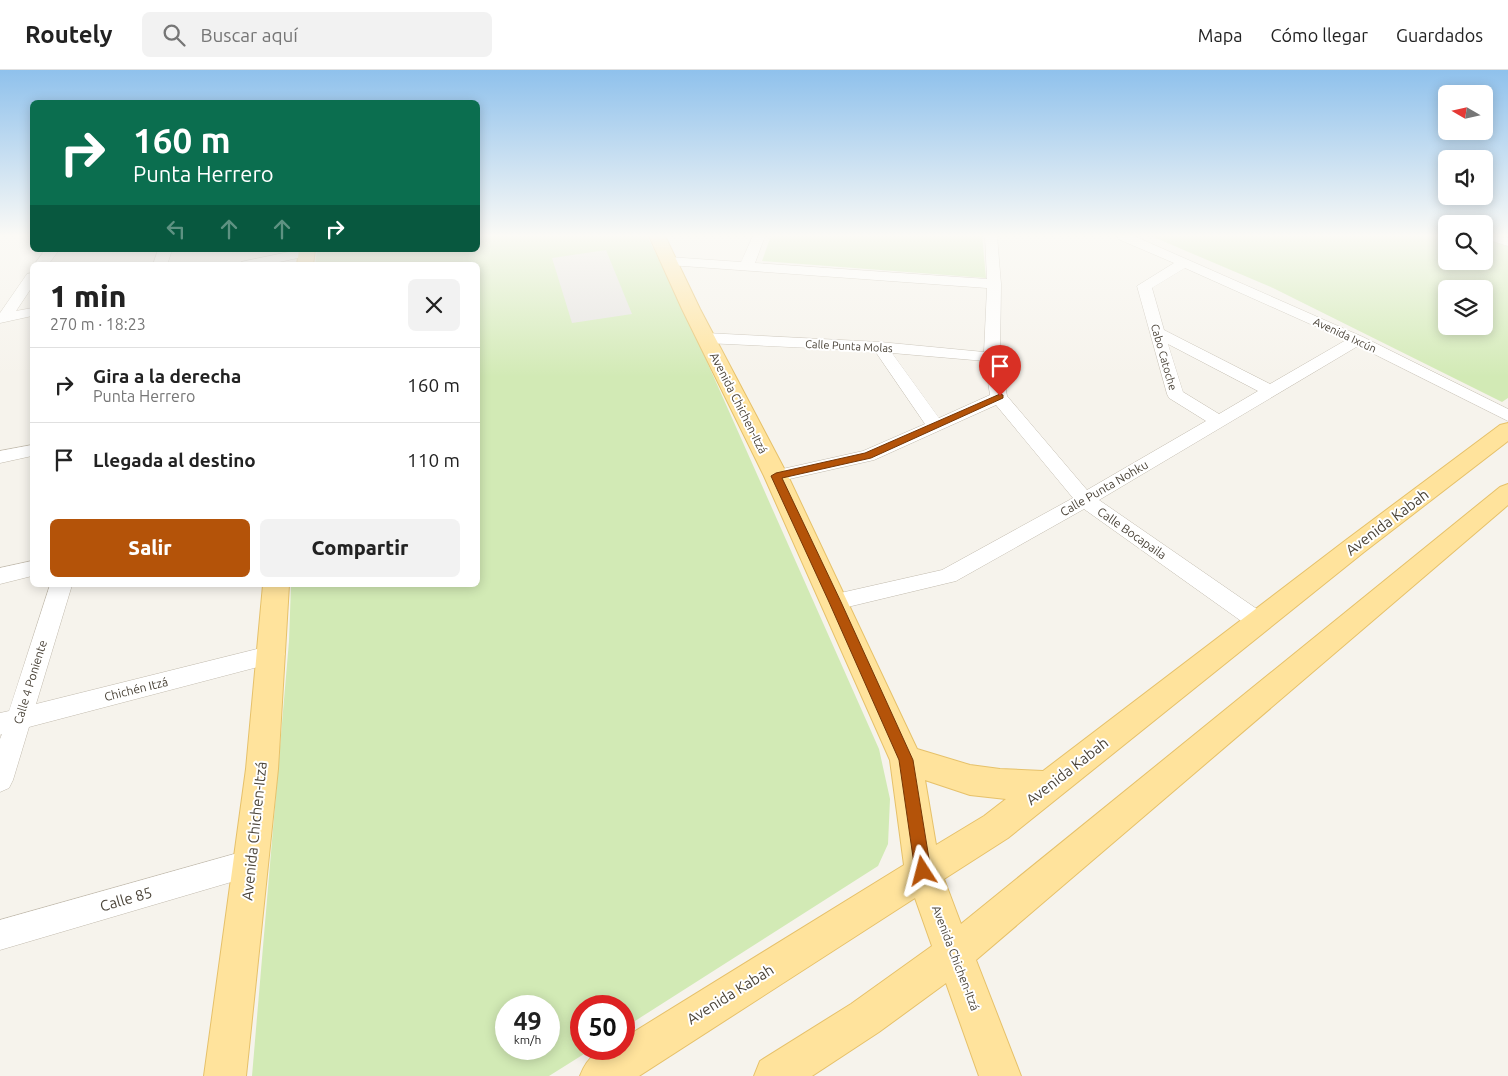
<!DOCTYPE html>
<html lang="es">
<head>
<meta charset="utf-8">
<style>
  :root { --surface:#fff; --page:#f2f2f2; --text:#222; --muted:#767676; --line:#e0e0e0; --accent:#b45309 }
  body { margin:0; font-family:Ubuntu,sans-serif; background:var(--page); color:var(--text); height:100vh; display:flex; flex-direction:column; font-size:19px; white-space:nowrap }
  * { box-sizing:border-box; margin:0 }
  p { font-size:16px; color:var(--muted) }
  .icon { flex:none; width:28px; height:28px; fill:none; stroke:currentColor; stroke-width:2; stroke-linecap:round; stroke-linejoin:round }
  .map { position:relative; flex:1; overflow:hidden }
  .drawer { position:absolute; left:30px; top:192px; width:450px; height:325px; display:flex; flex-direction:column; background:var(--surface); border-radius:8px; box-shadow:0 2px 12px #0003 }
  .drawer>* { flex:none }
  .hud { position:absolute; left:30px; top:30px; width:450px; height:152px; border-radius:8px; box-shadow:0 2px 12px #0003; background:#0b6e4f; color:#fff; overflow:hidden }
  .needle { width:32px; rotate:279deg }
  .fabs { position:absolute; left:1438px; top:15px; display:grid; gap:10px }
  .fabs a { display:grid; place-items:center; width:55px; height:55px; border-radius:8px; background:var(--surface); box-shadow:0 2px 12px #0003; font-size:25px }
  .speed { position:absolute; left:495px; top:925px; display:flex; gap:10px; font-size:25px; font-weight:700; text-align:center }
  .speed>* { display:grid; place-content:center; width:65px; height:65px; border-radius:50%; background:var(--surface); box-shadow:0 2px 12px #0003; line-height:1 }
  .speed small { font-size:12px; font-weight:400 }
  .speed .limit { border:8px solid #d22; background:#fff; color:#111 }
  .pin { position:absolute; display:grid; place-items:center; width:42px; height:42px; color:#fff; margin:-51px -21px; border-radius:50% 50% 50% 0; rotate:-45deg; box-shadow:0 0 5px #0007 }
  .pin .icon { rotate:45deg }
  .me { position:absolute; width:55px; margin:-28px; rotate:351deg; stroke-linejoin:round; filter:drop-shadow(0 0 4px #0008) }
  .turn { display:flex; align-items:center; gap:18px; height:105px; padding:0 20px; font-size:22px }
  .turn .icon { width:65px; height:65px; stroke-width:2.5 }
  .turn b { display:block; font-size:35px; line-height:42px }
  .lanes { display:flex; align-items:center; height:48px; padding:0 20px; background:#0003; justify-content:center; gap:25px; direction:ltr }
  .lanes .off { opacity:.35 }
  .round { display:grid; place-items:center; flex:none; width:52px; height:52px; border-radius:8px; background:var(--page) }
  .headline { display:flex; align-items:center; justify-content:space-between; height:85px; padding:0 20px }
  h1 { font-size:30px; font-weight:800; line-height:38px }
  .cta { display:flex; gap:10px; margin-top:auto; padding:10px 20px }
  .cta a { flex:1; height:58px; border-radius:8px; background:var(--accent); color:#fff; font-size:20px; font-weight:800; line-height:58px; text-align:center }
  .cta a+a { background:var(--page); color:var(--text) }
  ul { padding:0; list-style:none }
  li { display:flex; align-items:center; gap:15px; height:75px; padding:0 20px; border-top:1px solid var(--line) }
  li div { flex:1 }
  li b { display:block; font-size:19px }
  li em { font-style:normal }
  header { display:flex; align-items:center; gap:30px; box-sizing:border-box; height:70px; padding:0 25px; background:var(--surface); border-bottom:1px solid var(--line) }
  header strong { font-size:24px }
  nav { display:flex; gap:28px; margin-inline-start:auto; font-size:18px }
  .search { width:350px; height:45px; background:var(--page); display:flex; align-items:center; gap:12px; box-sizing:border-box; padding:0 18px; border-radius:8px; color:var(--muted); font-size:19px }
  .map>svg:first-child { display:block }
  .green { fill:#d2eab5; fill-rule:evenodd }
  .parking { fill:#e5e3e0 }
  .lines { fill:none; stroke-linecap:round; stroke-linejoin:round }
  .minor-casing { stroke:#c2bbae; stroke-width:1 }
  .major-casing { stroke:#e6c16a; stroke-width:2 }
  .minor { fill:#fff; fill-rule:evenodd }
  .major { fill:#ffe39c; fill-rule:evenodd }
  .route { fill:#b45309; stroke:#753606 }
  .labels { text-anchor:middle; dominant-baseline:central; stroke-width:4; stroke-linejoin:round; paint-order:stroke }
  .far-street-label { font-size:11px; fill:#4b4439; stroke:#fff }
  .street-label { font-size:12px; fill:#4b4439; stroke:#fff }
  .near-street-label { font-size:15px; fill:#4b4439; stroke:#fff }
</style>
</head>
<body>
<header>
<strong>Routely</strong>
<div class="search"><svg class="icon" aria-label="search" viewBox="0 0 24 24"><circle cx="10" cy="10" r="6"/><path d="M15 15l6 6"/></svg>Buscar aquí</div>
<nav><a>Mapa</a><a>Cómo llegar</a><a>Guardados</a></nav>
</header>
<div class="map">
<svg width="1508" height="1006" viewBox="0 0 1508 1006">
  <rect width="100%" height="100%" fill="#f6f3ec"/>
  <g class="green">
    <path d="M478 166H647L684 240 879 679 890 729 888 774 878 796 624 958V936H581V979H592L549 1006H252L289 571 291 515H478V195H315L317 180H478ZM506 936H549V979H506Z"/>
    <polygon points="771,166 982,166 986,208 762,191"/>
    <path d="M1151 166H1446V191H1484V166L1508 174V328L1502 332 1273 218ZM1446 219H1484V256H1446Z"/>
  </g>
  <polygon class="parking" points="606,180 632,244 572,253 552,188"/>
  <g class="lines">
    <g class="minor-casing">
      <g id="minor">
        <path d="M753 166H765L755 193 987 209 985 166H997L1001 214 1000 287 1007 326 1087 420 1206 351 1169 328 1167 324 1137 216 1174 193 1118 169 1117 166H1134L1363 267 1508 339V351L1358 276 1099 430 1267 546 1270 552 1267 558 1259 561 1251 558 1084 439 956 511 835 540 827 538 824 532 827 526 942 500 1073 428 996 335 874 390 776 412 769 410 767 406 769 402 863 381 925 354 875 281 706 273 701 271 698 268 701 265 706 263 880 272 984 282 987 218 669 195 662 191 669 187 741 192ZM1185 198 1346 270 1270 314 1164 260 1152 218ZM1168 274 1258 321 1219 344 1183 322ZM892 283 985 291 990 325 939 348Z"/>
        <polygon points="1485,166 1508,168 1508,176 1486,169"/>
        <polygon points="45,180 59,180 48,195 34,195"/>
        <polygon points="158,180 172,180 167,195 153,195"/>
        <polygon points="298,180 312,180 314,182 312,185 265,195 239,195 241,192"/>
        <polygon points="32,203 32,217 16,241 32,238 32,246 0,253 0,243 27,204"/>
        <polygon points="32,375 32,386 0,393 0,381"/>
        <polygon points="32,491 32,506 0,514 0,498"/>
        <polygon points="50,515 72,515 36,634 273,575 281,578 285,584 281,590 273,593 29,657 13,710 9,718 0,722 0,669 2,664 0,665 0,643 9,641"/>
        <polygon points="252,779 262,783 266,793 262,803 0,880 0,850"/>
      </g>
    </g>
    <g class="major-casing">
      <g id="major">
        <path d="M649 166H665L700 239 788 406 917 679 970 695 1000 699 1043 701 1346 470 1500 355 1508 353V371L1364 482 1008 768 944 809 961 854 1500 417 1508 414V435L976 890 1021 1006H979L946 913 879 962 812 1006H754L760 991 851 934 932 876 915 828 639 1006H580C589 983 600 979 624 979V968L904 795 890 690 764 406 682 239ZM925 710 970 725 1006 729 984 746 936 775Z"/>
        <polygon points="299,180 315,180 313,195 297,195"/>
        <polygon points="263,515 289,515 278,699 246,1006 204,1006 246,699"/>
      </g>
    </g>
    <use href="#minor" class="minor"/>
    <use href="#major" class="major"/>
  </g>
  <linearGradient id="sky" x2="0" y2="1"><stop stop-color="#8fc1ec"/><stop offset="0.54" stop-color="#fbfaf6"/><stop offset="1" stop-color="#fbfaf6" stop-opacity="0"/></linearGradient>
  <rect width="1508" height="307" fill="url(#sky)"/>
  <polygon class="route" points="1000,324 1003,325 1003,328 871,388 782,408 841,532 913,690 931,801 929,806 923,808 918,806 915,801 899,690 829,532 771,406 776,403 865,383"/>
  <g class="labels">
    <g class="far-street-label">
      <text transform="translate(1345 265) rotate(25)">Avenida Ixcún</text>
      <text transform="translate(849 276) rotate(3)">Calle Punta Molas</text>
      <text transform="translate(1164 287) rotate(74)">Cabo Catoche</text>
    </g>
    <g class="street-label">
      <text transform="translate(739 333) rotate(63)">Avenida Chichen-Itzá</text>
      <text transform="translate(1104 418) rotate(-30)">Calle Punta Nohku</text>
      <text transform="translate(1132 463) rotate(35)">Calle Bocapaila</text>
      <text transform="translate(30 612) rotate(-73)">Calle 4 Poniente</text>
      <text transform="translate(136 619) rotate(-14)">Chichén Itzá</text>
      <text transform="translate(956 888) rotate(69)">Avenida Chichen-Itzá</text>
    </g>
    <g class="near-street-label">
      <text transform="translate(1387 452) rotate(-37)">Avenida Kabah</text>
      <text transform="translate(1067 701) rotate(-38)">Avenida Kabah</text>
      <text transform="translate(254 761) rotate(-84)">Avenida Chichen-Itzá</text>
      <text transform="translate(126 829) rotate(-16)">Calle 85</text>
      <text transform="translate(730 924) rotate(-32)">Avenida Kabah</text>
    </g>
  </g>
</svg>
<div class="fabs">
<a><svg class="needle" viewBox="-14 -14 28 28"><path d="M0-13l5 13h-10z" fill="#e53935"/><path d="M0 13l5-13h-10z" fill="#767676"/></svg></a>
<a><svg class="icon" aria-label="sound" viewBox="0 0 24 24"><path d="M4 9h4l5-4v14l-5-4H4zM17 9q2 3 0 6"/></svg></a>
<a><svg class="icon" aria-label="search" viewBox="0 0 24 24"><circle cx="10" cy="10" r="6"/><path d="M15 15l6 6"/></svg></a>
<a><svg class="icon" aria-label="layers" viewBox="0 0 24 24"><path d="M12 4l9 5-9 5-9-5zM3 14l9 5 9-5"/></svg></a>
</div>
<div class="speed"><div>49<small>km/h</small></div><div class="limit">50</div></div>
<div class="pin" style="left:1000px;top:326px;background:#d93025"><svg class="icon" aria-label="arrive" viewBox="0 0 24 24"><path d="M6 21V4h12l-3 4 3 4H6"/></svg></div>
<svg class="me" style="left:923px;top:801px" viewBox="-20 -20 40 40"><path d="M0-17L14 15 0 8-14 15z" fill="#b45309" stroke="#fff" stroke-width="4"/></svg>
<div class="hud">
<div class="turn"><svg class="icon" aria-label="right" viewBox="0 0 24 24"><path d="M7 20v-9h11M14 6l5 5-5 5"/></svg><div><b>160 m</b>Punta Herrero</div></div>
<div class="lanes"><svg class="icon off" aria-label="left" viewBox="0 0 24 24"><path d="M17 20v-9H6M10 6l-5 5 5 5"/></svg><svg class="icon off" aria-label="ahead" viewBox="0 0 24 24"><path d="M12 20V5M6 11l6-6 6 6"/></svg><svg class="icon off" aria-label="ahead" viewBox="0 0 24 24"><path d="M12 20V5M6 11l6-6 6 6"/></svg><svg class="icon" aria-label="right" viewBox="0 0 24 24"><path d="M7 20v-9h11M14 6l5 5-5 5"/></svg></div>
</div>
<section class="drawer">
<div class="headline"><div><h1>1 min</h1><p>270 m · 18:23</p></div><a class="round"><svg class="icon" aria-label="close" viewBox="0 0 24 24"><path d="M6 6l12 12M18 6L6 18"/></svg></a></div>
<ul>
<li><svg class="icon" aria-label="right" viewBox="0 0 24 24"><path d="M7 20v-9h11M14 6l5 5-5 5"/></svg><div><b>Gira a la derecha</b><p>Punta Herrero</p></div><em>160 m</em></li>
<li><svg class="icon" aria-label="arrive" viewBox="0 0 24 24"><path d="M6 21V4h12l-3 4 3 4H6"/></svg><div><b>Llegada al destino</b></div><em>110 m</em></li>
</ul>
<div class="cta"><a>Salir</a><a>Compartir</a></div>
</section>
</div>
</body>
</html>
